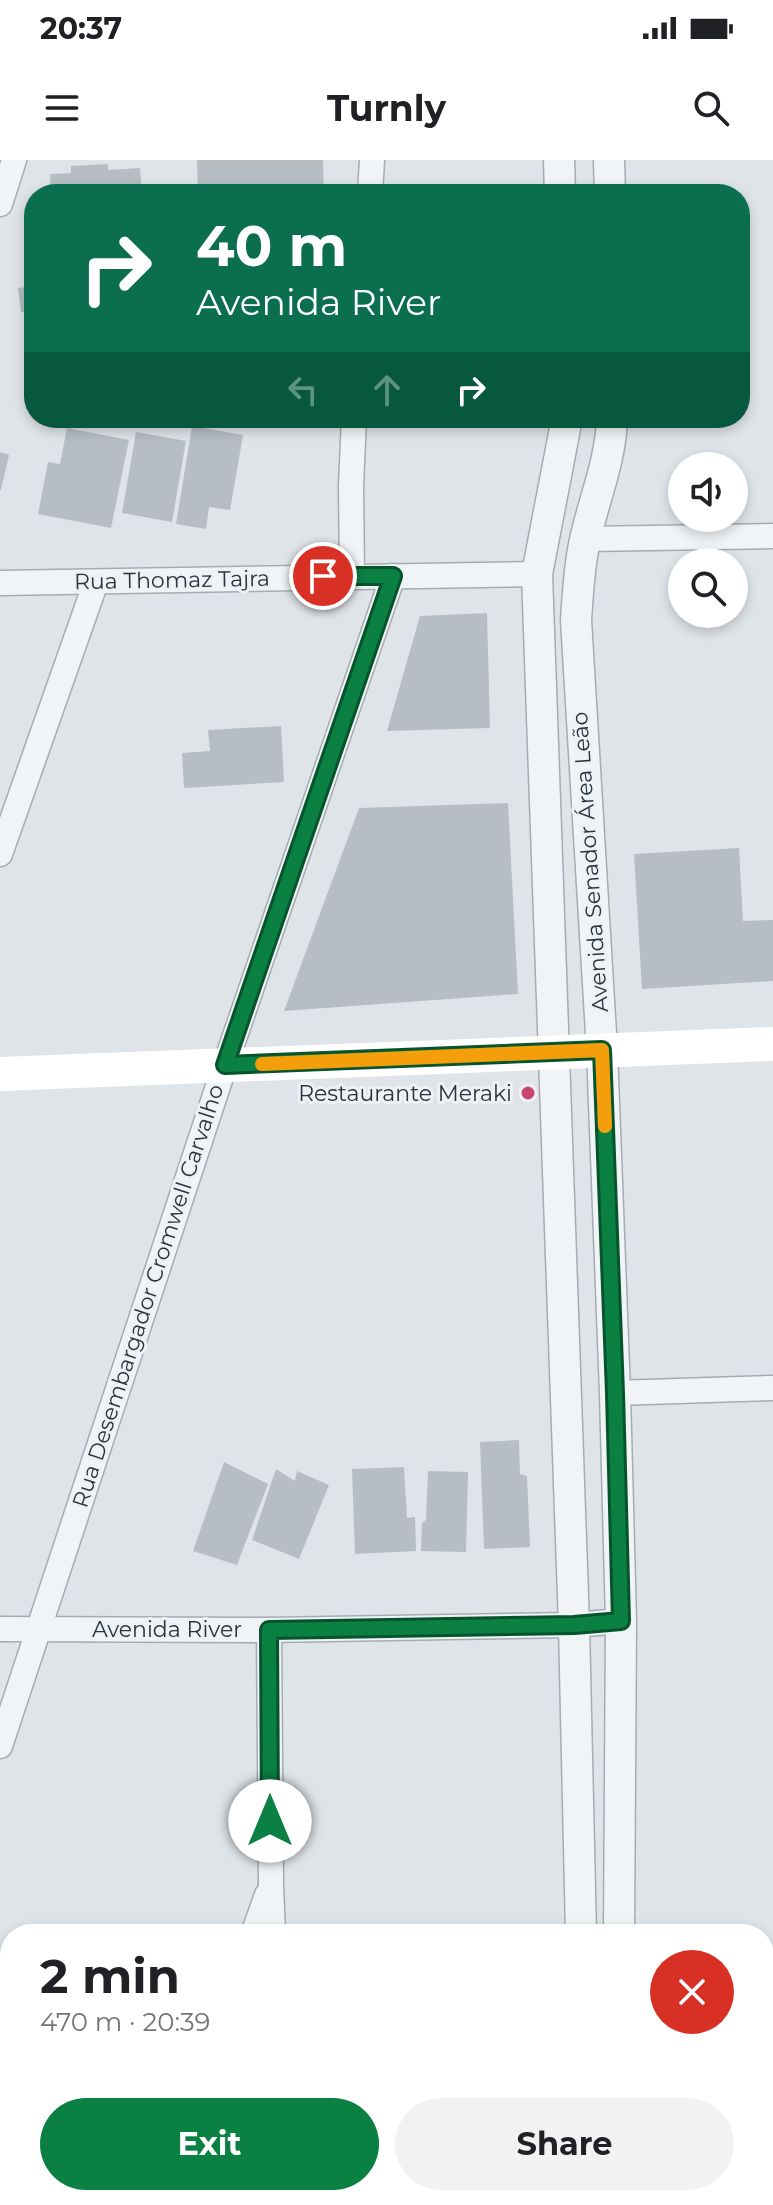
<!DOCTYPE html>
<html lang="en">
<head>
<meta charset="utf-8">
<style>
  :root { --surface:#fff; --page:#f2f2f2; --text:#202124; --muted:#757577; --accent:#0b8043 }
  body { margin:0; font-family:Montserrat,sans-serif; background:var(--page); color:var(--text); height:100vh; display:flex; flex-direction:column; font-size:30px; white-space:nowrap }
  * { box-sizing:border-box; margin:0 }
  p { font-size:26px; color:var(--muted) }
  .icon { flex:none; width:44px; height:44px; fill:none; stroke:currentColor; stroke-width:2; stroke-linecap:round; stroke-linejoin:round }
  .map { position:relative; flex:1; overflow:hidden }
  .drawer { position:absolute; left:0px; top:1764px; width:774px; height:282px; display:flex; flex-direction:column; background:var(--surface); border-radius:32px 32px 0 0; box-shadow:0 4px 12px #0003 }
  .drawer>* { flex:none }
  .banner { position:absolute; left:24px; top:24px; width:726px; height:244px; border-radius:32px; box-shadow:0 4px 12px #0003; background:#0b6e4f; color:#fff; overflow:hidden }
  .controls { position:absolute; left:668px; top:292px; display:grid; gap:16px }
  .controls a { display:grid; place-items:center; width:80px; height:80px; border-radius:50%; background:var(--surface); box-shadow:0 4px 12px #0003; font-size:40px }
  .pin { position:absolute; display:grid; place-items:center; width:68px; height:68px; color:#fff; margin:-34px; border:4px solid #fff; border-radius:50%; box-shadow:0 2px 8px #0007 }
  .me { position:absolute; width:88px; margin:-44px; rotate:0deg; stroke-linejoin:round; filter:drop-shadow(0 0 6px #0008) }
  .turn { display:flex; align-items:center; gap:28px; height:168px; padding:0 40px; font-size:36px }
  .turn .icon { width:104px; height:104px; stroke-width:2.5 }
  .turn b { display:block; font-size:56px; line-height:68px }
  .lanes { display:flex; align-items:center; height:76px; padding:0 40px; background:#0003; justify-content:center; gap:40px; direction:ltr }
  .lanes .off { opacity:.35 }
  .round { display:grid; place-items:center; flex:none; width:84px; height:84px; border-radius:42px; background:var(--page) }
  .summary { display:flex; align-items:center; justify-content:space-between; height:136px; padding:0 40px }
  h1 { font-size:48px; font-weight:700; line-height:60px }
  .cta { display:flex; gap:16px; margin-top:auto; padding:16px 40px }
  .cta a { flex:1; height:92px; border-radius:48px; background:var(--accent); color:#fff; font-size:32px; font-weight:700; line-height:92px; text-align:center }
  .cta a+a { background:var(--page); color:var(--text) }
  .status { display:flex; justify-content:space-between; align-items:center; height:56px; padding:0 40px; background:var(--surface); direction:ltr }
  .status svg { height:22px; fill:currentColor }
  header { display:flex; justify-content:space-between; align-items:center; height:104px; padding:0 40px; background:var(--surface); font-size:36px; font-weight:700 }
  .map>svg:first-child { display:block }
  .green { fill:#c7d2c0 }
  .building { fill:#b6bec4 }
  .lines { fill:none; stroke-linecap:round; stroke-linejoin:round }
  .minor-casing { stroke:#a4acb2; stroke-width:27 }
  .tertiary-casing { stroke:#a4acb2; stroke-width:33 }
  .minor { stroke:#f1f4f6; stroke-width:24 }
  .tertiary { stroke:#f1f4f6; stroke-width:30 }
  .secondary { stroke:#fff; stroke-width:34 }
  .route-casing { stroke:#07532c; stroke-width:20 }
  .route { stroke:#0b8043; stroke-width:14 }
  .slow { stroke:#f59e0b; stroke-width:14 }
  .poi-dot { fill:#ca4670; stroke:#eef2f5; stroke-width:3 }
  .labels { text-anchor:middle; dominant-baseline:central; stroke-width:6; stroke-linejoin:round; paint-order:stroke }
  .street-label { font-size:22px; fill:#28343e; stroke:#eef2f5 }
  .poi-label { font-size:22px; fill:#28343e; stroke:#eef2f5; text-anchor:end }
</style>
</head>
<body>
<div class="status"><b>20:37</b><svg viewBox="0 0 49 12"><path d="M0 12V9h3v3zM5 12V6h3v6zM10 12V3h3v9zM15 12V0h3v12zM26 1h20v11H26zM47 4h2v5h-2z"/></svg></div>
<header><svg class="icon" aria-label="menu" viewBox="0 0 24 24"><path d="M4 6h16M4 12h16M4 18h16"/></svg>Turnly<svg class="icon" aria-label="search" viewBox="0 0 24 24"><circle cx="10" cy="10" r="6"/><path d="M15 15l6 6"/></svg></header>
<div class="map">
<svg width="773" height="2045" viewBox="0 0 773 2045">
  <rect width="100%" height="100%" fill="#dfe4e8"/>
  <polygon class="green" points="773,1800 773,1946 764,1946 764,1801"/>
  <g class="building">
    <polygon points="197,0 323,0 324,34 198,34"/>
    <polygon points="108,4 108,10 140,8 142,34 51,34 50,14 71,13 71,6"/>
    <polygon points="34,126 34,179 32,179 29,151 21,152 18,128"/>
    <polygon points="192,266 243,275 230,350 209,347 206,369 176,364"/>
    <polygon points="67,268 129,280 111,368 38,354 48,302 60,304"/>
    <polygon points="136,272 186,281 172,362 122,353"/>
    <polygon points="0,292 9,295 1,330 0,330"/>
    <polygon points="487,453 490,568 387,571 420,456"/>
    <polygon points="281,566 284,622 184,628 182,593 210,591 208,570"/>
    <polygon points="508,643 518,834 284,851 359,648"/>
    <polygon points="739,688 743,761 773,760 773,821 642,829 634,694"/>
    <polygon points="519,1280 520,1314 527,1316 530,1387 484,1389 480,1282"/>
    <polygon points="224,1302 268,1324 237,1405 193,1391"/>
    <polygon points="404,1307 407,1358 415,1357 416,1391 355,1394 352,1309"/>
    <polygon points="276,1309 295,1321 297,1311 329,1325 299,1399 252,1380"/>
    <polygon points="428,1311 468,1312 466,1392 421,1391 422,1363 426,1360"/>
  </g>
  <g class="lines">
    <g class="minor-casing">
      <g id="minor">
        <polyline points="370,34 372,0"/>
        <polyline points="0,44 14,0"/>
        <polyline points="585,379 773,376"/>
        <polyline points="352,416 351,326 354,258"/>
        <polyline points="0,423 537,414"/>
        <polyline points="0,694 96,422"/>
        <polyline points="615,1233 773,1228"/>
        <polyline points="0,1469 269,1470 574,1465 621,1461"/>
        <polyline points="269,1470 271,1725 273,1774"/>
        <polyline points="0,1586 225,905 393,416"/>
        <polyline points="253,1774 267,1735"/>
        <polyline points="0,1935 10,1935"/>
        <polyline points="298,2036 299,2045"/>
        <polyline points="159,2045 162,2036"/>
      </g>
    </g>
    <g class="tertiary-casing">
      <g id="tertiary">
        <polyline points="559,0 560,34"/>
        <polyline points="609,0 610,34"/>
        <polyline points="567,258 537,414 574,1465 581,1774"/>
        <path d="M612 258C611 300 594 339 585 380 579 406 578 433 576 460L602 890 615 1233 621 1461 619 1774"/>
        <polyline points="590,2036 590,2045"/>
        <polyline points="629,2036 630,2045"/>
      </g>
    </g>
    <use href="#minor" class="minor"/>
    <use href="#tertiary" class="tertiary"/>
    <polyline class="secondary" points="0,914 773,884"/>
  </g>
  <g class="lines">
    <g class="route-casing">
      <polyline id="route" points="270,1661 269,1470 574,1465 621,1461 615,1233 602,890 225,905 393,416 323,416"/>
    </g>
    <use href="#route" class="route"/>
    <polyline class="slow" points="262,904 602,890 605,966"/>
  </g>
  <circle class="poi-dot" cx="528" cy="933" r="8"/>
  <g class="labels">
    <g class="street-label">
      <text transform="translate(172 420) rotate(-1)">Rua Thomaz Tajra</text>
      <text transform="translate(590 702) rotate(-94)">Avenida Senador Área Leão</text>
      <text transform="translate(148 1136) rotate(-72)">Rua Desembargador Cromwell Carvalho</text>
      <text x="167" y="1469">Avenida River</text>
    </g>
    <g class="poi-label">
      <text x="512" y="933">Restaurante Meraki</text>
    </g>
  </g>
</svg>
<div class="controls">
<a><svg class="icon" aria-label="sound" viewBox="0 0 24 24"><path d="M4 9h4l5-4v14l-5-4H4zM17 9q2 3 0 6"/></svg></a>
<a><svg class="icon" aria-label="search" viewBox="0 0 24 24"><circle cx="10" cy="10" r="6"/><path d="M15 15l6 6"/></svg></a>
</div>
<div class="pin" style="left:323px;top:416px;background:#d93025"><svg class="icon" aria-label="arrive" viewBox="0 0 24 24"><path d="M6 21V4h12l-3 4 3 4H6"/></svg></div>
<svg class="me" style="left:270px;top:1661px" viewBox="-20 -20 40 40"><circle r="19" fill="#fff"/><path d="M0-13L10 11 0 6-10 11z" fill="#0b8043"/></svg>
<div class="banner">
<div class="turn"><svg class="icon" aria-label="right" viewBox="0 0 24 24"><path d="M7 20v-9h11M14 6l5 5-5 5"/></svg><div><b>40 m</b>Avenida River</div></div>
<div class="lanes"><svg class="icon off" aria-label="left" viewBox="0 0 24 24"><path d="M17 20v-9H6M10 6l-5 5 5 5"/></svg><svg class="icon off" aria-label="ahead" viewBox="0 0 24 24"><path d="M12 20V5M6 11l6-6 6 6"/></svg><svg class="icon" aria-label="right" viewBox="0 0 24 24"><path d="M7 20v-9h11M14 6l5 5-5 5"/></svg></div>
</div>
<section class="drawer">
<div class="summary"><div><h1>2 min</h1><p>470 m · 20:39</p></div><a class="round" style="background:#d93025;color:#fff"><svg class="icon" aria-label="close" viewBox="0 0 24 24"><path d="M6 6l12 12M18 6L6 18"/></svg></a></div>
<div class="cta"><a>Exit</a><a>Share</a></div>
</section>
</div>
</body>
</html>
